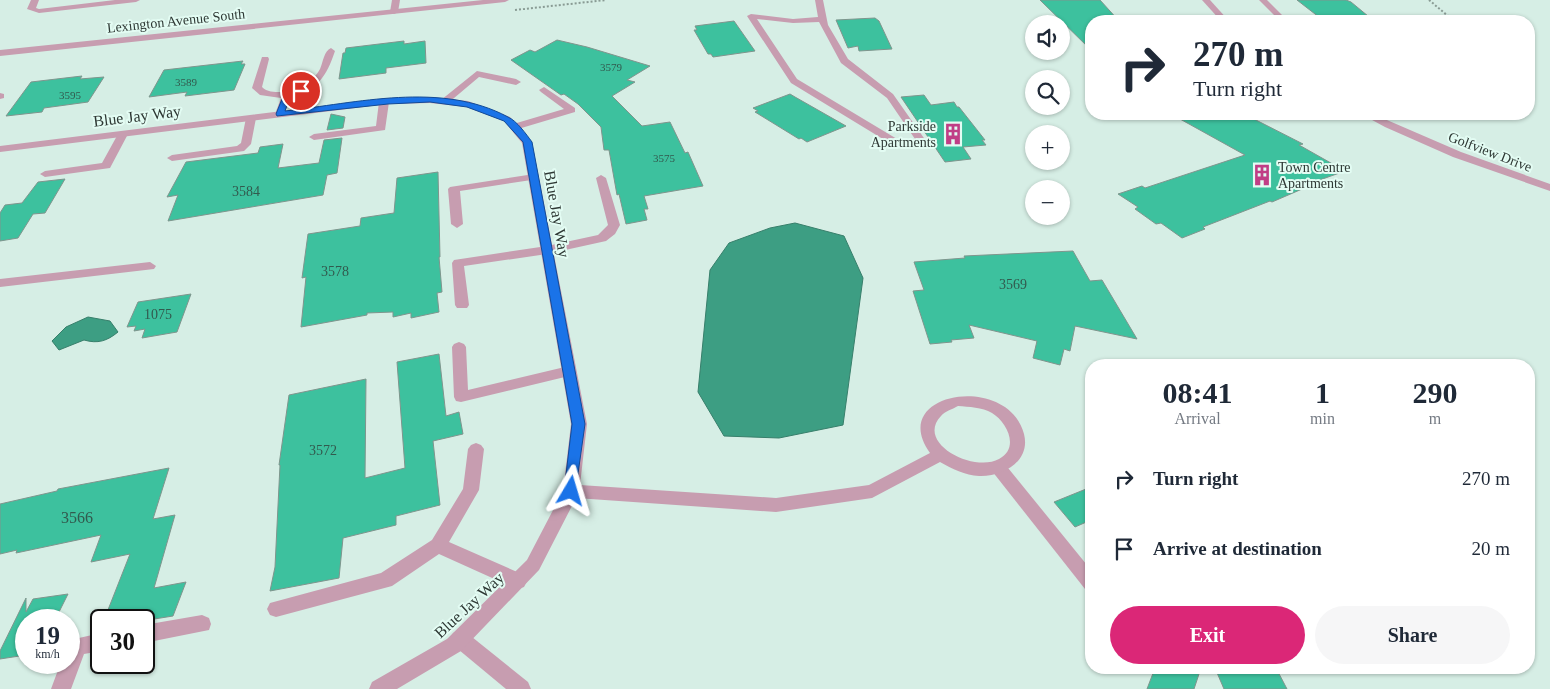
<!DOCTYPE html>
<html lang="en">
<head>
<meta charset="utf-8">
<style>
  :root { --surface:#fff; --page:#f6f6f7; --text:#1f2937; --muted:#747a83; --accent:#db2777 }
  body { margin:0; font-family:Georgia,serif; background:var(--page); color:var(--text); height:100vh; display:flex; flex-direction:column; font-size:19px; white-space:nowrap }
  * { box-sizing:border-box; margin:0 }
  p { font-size:16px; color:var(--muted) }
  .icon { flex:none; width:28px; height:28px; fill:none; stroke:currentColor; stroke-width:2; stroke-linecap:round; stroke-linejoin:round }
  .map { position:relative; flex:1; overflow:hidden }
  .sheet { position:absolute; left:1085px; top:359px; width:450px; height:315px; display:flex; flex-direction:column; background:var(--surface); border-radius:20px; box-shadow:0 1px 4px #0004 }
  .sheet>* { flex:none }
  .hud { position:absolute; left:1085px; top:15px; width:450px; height:105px; border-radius:20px; box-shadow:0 1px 4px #0004; background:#fff; color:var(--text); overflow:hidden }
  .fabs { position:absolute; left:1025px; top:15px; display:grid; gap:10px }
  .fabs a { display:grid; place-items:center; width:45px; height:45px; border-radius:50%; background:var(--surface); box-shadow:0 1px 4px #0004; font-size:25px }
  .speed { position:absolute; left:15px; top:609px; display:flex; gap:10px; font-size:25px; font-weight:700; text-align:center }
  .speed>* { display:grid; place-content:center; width:65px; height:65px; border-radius:50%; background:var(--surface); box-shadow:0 1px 4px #0004; line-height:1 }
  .speed small { font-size:12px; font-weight:400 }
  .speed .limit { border:2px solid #111; border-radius:8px; background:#fff; color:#111 }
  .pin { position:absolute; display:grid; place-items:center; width:42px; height:42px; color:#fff; margin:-21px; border:2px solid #fff; border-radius:50%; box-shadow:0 1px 5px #0007 }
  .me { position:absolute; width:55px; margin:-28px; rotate:7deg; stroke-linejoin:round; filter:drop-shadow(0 0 4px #0008) }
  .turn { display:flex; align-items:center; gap:18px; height:105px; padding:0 25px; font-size:22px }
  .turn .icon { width:65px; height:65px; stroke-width:2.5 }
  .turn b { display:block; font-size:35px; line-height:42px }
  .eta { display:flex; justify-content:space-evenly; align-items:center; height:85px; text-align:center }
  .eta b { font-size:30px; font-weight:600; line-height:35px }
  .button { display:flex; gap:10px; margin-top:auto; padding:10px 25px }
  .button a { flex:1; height:58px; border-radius:30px; background:var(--accent); color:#fff; font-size:20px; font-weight:600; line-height:58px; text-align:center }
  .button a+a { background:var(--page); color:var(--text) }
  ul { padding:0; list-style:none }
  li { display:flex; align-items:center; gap:15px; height:70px; padding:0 25px }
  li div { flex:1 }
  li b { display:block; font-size:19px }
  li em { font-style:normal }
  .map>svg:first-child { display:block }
  .water { fill:#3d9e83; stroke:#387f6b }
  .building { fill:#3dc19e; stroke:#7f958d }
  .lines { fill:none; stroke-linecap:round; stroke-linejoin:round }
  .path { stroke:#899b94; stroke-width:2; stroke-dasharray:2 2; stroke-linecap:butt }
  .service { fill:#c79db0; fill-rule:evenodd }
  .minor { fill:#c79db0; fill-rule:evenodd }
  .tertiary { fill:#c79db0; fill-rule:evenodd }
  .route { fill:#1a73e8; stroke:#114b97 }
  .labels { text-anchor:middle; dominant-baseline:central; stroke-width:4; stroke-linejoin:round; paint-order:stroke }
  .far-number-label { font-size:11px; fill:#325a4e }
  .far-street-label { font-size:14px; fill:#2e3834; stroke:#e3fcf3 }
  .far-poi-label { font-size:14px; fill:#2e3834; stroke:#e3fcf3; text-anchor:end }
  .number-label { font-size:14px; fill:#325a4e }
  .street-label { font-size:16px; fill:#2e3834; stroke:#e3fcf3 }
  .near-number-label { font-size:16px; fill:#325a4e }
</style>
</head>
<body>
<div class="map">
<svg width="1550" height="689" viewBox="0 0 1550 689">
  <rect width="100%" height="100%" fill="#d6eee5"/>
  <g class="water">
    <polygon points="795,223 844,236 863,278 843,425 779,438 724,436 698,392 710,270 729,243 770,228"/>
    <path d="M88 317 110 321 118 332C107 341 98 344 84 340L59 350 52 341 66 327Z"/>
  </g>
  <g class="building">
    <polygon points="1040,0 1100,0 1119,21 1091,21 1091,50"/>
    <polygon points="1297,0 1346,0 1351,2 1374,21 1324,21"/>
    <polygon points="875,18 879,21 892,49 859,51 858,46 848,48 836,20"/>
    <polygon points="734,21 755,51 713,57 711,54 708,54 694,30 697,30 695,26"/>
    <polygon points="557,40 587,47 650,66 627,80 635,82 612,96 642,126 670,122 685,153 688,152 703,186 644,196 648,209 644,209 647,220 626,224 619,194 617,195 609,150 604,150 601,127 578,104 564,94 561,95 511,60 530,50 535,52"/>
    <polygon points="404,41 404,44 425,41 426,63 386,68 386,73 339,79 343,53 345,53 346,48"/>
    <polygon points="243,61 241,64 245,64 234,90 185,96 187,92 149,97 164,70"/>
    <polygon points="82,76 80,79 104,77 88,102 44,108 42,112 6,116 31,82"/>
    <polygon points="790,94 795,97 846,126 807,142 801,138 799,139 755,112 758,111 753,108"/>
    <polygon points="924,95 931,105 954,102 957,107 959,107 985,140 982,140 986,145 963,147 971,159 945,162 901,97"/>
    <polygon points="331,114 345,117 343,128 327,130"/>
    <polygon points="1171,114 1240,114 1247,118 1250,117 1303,144 1299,145 1345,171 1314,182 1316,183 1272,202 1270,201 1203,227 1205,229 1182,238 1161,223 1156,224 1135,209 1138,207 1118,194 1142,186 1145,188 1245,155"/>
    <polygon points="342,138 337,173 327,175 323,195 168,221 178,195 167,197 186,162 258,153 260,147 283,144 278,168 319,163 324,140"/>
    <polygon points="438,172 440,257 439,257 442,292 437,293 439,312 411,318 411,313 393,317 393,312 367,313 367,315 301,327 306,277 302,278 308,234 360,226 361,218 394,213 397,178"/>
    <polygon points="65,179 45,213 33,214 18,238 0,241 0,213 5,205 22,203 38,182"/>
    <polygon points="1073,251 1090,281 1102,280 1137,339 1075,326 1070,351 1064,349 1060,365 1033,358 1037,341 969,325 974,338 951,340 952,342 930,344 913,291 924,290 914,262 965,258 964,256"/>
    <polygon points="191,294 177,332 142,338 145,329 134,331 136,326 127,327 138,302"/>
    <polygon points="439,354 446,416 459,412 463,434 433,441 440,505 396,516 396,525 343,538 339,578 270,591 275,567 280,465 279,465 289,395 366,379 365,478 405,468 397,362"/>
    <polygon points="169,468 153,519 175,515 154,588 186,582 173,616 148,620 104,620 130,554 91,562 101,535 16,553 17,550 0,554 0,504 57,491 58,489"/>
    <polygon points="1091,487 1091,520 1075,527 1054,502"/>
    <polygon points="68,594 55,620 26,620 26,655 0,659 0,651 26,598 26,612 33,599"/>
    <polygon points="1155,668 1201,668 1194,689 1147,689"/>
    <polygon points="1215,668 1276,668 1287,689 1224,689"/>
  </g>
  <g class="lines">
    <g class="path">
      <polyline points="1429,0 1454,21"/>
      <polyline points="515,10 606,0"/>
    </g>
    <g class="service">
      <polygon points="31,0 39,0 36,8 39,9 115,0 140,0 136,2 39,13 27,9"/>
      <path d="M815 0H823L828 25 848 59 893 94 926 141 925 143 896 147 791 83 747 16 751 14 793 19 818 17ZM757 19 793 23 819 22 841 63 887 98 915 139 902 142 797 79Z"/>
      <polygon points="1259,0 1267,0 1288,21 1280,21"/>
      <path d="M331 48 335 51C326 78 318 88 291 98L283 116 280 117 275 114 281 98 260 95 252 88 262 57H268L269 59 262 87C267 92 274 92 281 92 296 94 313 82 320 69 323 62 324 51 331 48Z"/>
      <polygon points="477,71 516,79 521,82 516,85 479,77 447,104 441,104 441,100"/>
      <polygon points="544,87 575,108 575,112 518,129 510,129 510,125 564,109 541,92 539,90"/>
      <polygon points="0,93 4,94 4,98 0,99"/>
      <polygon points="384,99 389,102 385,130 314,140 309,137 314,134 376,126 379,102"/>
      <polygon points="251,115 256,118 251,144 244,151 172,161 167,158 172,155 237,146 241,143 246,118"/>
      <polygon points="123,131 128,134 110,168 45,177 40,174 45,171 102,163 118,134"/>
      <polygon points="534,174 539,177 538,179 460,191 463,224 457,228 451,224 448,189 450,187"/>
      <polygon points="601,175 606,178 620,225 615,234 606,241 547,254 464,266 469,305 467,308 457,308 455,305 452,263 454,260 547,246 598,235 608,225 596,178"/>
      <polygon points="150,262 156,266 154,269 0,287 0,279"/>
      <polygon points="459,342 464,344 466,347 468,390 569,366 574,367 576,371 574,375 569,376 461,402 456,401 454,397 452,347 454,344"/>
      <polygon points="476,443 481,445 484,449 479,490 449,542 524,575 527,581 524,587 518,589 512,587 439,554 392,586 276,617 270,615 267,609 270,603 381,573 432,540 463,489 468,449 471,445"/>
      <polygon points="998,461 1004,463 1091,570 1091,591 1085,589 992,471 990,467 992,463"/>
      <polygon points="202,615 209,618 211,624 209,630 144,643 144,625"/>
      <polygon points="460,630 467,633 528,682 531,689 506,689 453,645 451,639 453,633"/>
      <polygon points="101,633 101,651 84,654 71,689 51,689 61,662 69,662 70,640"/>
    </g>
    <g class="minor">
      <polygon points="392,0 400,0 398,12 394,14 390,12"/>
      <polygon points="1202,0 1210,0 1229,21 1221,21"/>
      <path d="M430 97 468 101 510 117 532 142 587 424 580 485 776 498 869 485 930 453C886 392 1008 372 1024 434 1031 461 1003 477 979 476 965 475 952 469 940 462L872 498 776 512 576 498 539 570 461 651 397 689H369L372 682 447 639 527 560 563 491 571 424 522 143 504 121 466 107 430 103 388 104 0 152V146L388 98ZM958 406C969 407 982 407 992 413 1007 422 1020 448 999 459 974 473 915 443 941 416 945 411 953 409 958 406Z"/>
      <polygon points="1361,114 1373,114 1461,152 1550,184 1550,191 1453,157 1385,127"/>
    </g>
    <polygon class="tertiary" points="483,0 509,0 505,2 0,56 0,50"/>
  </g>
  <path class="route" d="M301 89 305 91 304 93 290 97 285 111C357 103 441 81 508 117 517 121 526 134 532 142L585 424 575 495 571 496 566 495 564 491 572 424 523 142 504 121 467 107 430 102 388 104 277 116 276 114 284 94Z"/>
  <defs>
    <g id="building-bare" transform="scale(1.725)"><path d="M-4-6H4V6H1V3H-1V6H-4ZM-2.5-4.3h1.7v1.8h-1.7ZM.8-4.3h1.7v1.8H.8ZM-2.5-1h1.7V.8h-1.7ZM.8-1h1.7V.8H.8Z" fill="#c03e86" stroke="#e3fcf3" stroke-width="2.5" paint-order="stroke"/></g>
  </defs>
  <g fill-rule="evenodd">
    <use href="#building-bare" x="953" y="134"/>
    <use href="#building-bare" x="1262" y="175"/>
  </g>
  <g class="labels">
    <g class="far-number-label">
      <text x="611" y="67">3579</text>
      <text x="186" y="82">3589</text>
      <text x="70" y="95">3595</text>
      <text x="664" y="158">3575</text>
    </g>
    <g class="far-street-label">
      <text transform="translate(176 21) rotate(-6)">Lexington Avenue South</text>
      <text transform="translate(1490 152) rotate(21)">Golfview Drive</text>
    </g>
    <g class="far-poi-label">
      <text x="936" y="126">Parkside<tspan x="936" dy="16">Apartments</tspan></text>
      <text x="1278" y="167" text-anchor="start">Town Centre<tspan x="1278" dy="16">Apartments</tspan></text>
    </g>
    <g class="number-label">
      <text x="246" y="191">3584</text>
      <text x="335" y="271">3578</text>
      <text x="1013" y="284">3569</text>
      <text x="158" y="314">1075</text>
      <text x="323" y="450">3572</text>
    </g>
    <g class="street-label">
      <text transform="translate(137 116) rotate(-7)">Blue Jay Way</text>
      <text transform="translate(557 214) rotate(80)">Blue Jay Way</text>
      <text transform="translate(469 605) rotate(-43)">Blue Jay Way</text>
    </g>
    <g class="near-number-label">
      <text x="77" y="517">3566</text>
    </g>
  </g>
</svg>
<div class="fabs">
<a><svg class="icon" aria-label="sound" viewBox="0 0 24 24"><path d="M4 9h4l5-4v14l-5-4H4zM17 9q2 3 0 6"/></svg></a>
<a><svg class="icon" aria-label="search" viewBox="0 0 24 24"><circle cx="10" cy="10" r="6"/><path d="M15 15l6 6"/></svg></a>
<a>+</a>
<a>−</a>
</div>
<div class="speed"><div>19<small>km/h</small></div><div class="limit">30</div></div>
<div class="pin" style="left:301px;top:91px;background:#d93025"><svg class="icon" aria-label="arrive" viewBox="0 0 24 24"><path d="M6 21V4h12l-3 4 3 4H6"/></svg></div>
<svg class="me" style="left:571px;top:491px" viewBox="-20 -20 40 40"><path d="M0-17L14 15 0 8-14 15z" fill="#1a73e8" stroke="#fff" stroke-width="4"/></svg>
<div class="hud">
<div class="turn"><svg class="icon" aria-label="right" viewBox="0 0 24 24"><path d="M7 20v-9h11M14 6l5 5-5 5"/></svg><div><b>270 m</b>Turn right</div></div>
</div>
<section class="sheet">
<div class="eta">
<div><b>08:41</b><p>Arrival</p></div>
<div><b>1</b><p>min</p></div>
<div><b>290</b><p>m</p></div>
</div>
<ul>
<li><svg class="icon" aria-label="right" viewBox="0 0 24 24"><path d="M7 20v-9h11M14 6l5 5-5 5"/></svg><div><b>Turn right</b></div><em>270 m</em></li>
<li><svg class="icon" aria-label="arrive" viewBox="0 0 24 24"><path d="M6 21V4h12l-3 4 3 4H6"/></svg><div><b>Arrive at destination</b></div><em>20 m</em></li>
</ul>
<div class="button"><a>Exit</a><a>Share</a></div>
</section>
</div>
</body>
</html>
